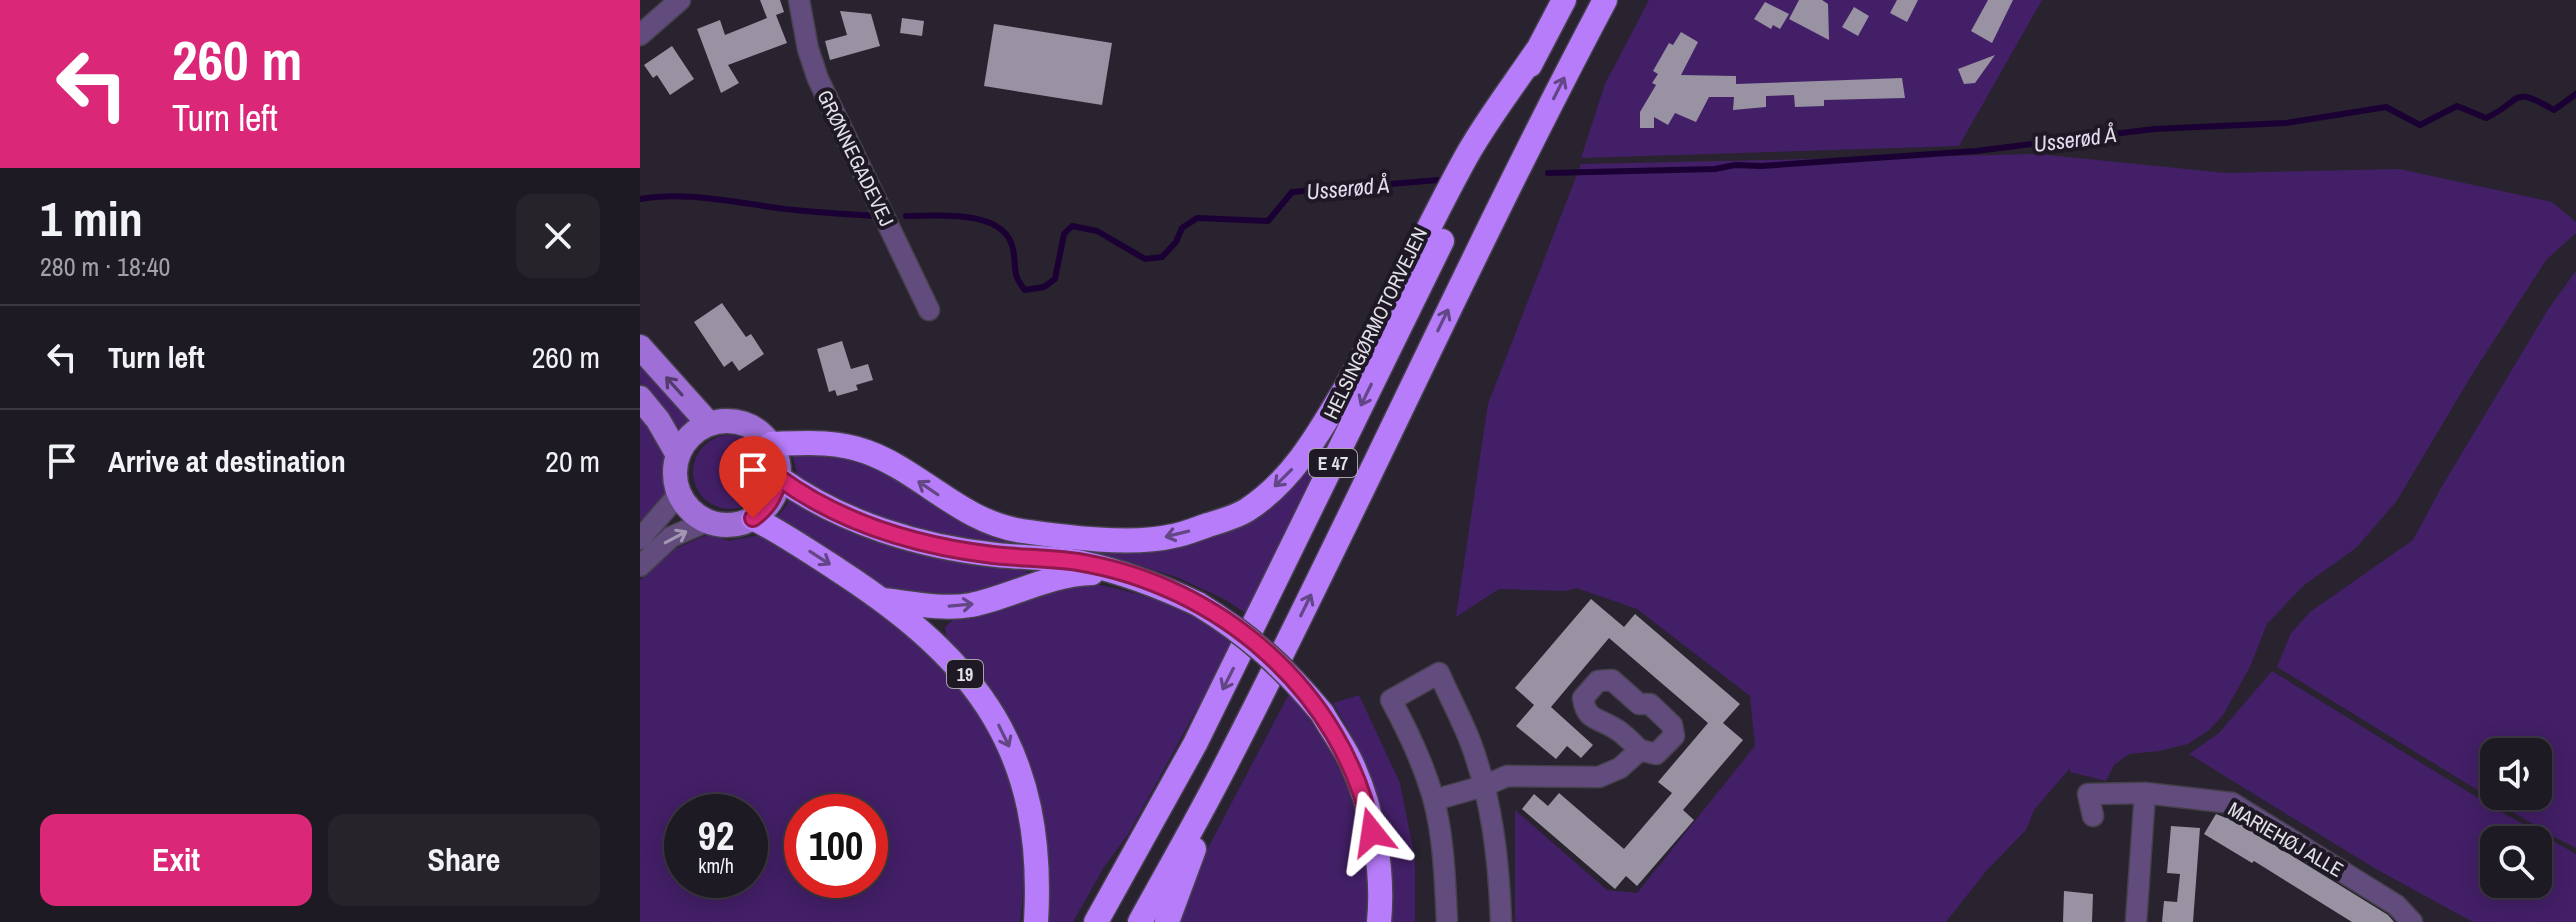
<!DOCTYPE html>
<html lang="en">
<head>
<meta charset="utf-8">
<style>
  :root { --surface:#1e1a23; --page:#26232b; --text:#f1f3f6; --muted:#a1a1a6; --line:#3c3841; --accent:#db2777 }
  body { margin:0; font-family:"Archivo Narrow",sans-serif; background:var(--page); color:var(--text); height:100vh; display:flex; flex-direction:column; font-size:30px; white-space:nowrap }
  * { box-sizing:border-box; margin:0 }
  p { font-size:26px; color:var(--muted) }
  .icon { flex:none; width:44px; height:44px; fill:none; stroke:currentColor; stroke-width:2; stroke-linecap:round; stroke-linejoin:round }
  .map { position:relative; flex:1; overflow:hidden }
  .panel { display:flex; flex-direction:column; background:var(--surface); width:640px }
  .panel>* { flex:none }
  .guide { background:#db2777; color:#fff; overflow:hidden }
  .tools { position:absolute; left:1840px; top:738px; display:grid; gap:16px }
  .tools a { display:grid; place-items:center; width:72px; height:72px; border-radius:16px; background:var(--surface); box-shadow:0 4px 20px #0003,0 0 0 2px var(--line); font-size:40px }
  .speed { position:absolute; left:24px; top:794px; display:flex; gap:16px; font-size:40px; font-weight:700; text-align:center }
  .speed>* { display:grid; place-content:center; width:104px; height:104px; border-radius:50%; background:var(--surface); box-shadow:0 4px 20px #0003,0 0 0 2px var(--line); line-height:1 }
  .speed small { font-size:20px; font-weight:400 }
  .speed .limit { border:12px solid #d22; background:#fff; color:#111 }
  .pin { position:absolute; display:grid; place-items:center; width:68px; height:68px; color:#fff; margin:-82px -34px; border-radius:50% 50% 50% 0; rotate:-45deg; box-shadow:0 0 8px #0007 }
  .pin .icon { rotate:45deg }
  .me { position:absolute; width:88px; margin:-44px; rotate:345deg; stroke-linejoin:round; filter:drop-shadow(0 0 6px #0008) }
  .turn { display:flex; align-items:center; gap:28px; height:168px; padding:0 40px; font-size:36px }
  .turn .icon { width:104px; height:104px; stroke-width:2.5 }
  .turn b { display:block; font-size:56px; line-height:68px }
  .round { display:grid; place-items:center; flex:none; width:84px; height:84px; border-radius:16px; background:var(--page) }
  .overview { display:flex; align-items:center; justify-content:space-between; height:136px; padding:0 40px }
  h1 { font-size:48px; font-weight:800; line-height:60px }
  .cta { display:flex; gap:16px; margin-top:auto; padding:16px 40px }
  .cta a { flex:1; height:92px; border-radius:16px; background:var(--accent); color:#fff; font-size:32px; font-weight:800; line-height:92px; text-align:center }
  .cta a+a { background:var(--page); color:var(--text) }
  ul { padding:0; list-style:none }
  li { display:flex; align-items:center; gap:24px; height:104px; padding:0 40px; border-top:2px solid var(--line) }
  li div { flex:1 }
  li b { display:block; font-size:30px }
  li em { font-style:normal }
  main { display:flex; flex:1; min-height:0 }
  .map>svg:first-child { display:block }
  .green { fill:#431f67; fill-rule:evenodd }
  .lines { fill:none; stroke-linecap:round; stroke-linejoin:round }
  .stream { stroke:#1b0033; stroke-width:6 }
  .building { fill:#9892a2 }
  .minor-casing { stroke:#46414d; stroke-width:23 }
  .major-casing { stroke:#46414d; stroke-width:27 }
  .highway-casing { stroke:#46414d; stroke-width:27 }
  .minor { stroke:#624c7e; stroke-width:20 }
  .major { stroke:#9f6fd7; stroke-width:24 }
  .highway { stroke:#b77cfa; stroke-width:24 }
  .highway-bridge-casing { stroke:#46414d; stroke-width:27; stroke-linecap:butt }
  .highway-bridge { stroke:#b77cfa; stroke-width:24 }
  .oneway { stroke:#634685 }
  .oneway2 { stroke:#523b6c }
  .oneway3 { stroke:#a296b3 }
  .route-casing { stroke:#8e194d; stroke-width:20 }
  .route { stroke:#db2777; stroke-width:14 }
  .labels { text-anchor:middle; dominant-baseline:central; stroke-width:8; stroke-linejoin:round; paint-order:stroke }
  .shield { fill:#1e1925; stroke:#a8a4ae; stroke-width:2 }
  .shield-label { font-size:18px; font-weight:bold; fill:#e3e0e8 }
  .street-label { font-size:20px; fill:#e3e0e8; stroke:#1e1925 }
  .water-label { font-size:22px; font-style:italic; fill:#e5dcf2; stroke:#1e1925 }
</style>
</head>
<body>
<main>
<section class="panel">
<div class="guide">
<div class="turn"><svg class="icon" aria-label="left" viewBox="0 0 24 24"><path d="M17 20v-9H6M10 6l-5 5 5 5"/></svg><div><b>260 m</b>Turn left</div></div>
</div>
<div class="overview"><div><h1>1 min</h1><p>280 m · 18:40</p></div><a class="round"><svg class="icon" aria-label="close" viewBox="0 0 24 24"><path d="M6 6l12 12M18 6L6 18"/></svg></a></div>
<ul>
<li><svg class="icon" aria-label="left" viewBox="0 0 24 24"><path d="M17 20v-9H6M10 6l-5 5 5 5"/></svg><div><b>Turn left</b></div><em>260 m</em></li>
<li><svg class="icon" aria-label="arrive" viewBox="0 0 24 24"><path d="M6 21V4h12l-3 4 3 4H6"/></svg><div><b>Arrive at destination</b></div><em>20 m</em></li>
</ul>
<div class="cta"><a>Exit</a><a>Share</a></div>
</section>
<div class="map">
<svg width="1936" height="922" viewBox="0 0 1936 922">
  <rect width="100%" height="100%" fill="#28232f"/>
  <g class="green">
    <polygon points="1009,0 1402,0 1319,146 941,158 965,84"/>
    <polygon points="1398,154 1586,173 1759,169 1912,202 1936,222 1936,233 1906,260 1833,373 1756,502 1716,548 1663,586 1627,624 1610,667 1583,715 1569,730 1548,744 1519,751 1489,754 1474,765 1466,781 1430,772 1430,768 1394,810 1386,830 1347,870 1306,922 875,922 875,810 967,890 997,893 1115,746 1110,696 997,609 936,588 925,591 859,589 816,617 848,404 941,164"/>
    <path d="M1936 271V848L1914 837 1637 667 1651 633 1670 612 1773 540 1801 488 1909 308ZM1854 752H1898V796H1854Z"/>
    <polygon points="0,355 55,417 37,433 0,382"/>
    <polygon points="0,408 26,453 28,489 22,505 5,519 0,520"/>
    <polygon points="703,412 607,614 584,599 536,577 483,560 318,542 187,500 158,478 151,449 178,451 233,463 337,527 555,541 582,533"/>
    <circle cx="90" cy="472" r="37"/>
    <polygon points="149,496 376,564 385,569 389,578 317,598 250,589 221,575 137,517 147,505"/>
    <path d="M69 534 89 541 120 535 138 542C191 580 252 618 298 663 365 728 393 832 380 922H0V580L37 548ZM42 812H110V880H42ZM162 812H230V880H162Z"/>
    <path d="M454 584C502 593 556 609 593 643L489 833 464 867 433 922H408C411 850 404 779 368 715 358 698 345 680 331 666 325 658 315 652 310 644 306 639 306 632 305 627L316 617 410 587Z"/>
    <path d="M1632 671 1851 806 1936 854V922H1833L1736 869 1549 754 1579 733ZM1854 840H1898V884H1854Z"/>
    <path d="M650 692C660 707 672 722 682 738 714 789 735 861 727 922H536L569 846Z"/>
    <path d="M719 695 760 783 775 859V922H752C759 844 734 770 693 703Z"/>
  </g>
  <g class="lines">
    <g class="stream">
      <path d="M908 173 1075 169 1095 165 1121 166 1336 151 1514 129 1646 123 1746 107 1780 125 1817 106 1846 118C1883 101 1870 84 1914 110L1936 94"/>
      <path d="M0 199C50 190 105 205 155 210 182 213 209 214 236 216"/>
      <path d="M266 216C296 216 365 208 373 249 377 268 371 273 385 290L404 287 415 279 424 234 432 226 457 231 505 259 522 257 536 242 542 228 557 218 628 221 652 192 799 180"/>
    </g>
  </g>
  <g class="building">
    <polygon points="120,0 140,0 144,12 136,15 147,43 88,65 99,83 81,93 57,29 80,20 85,35 127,18"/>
    <polygon points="1159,0 1182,0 1188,4 1189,40 1149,19"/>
    <polygon points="1257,0 1278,0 1267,22 1250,13"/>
    <polygon points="1348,0 1373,0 1352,43 1331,31"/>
    <polygon points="1125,2 1149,14 1140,29 1133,25 1131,29 1114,19"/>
    <polygon points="1214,7 1229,16 1218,36 1202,27"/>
    <polygon points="200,11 231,14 240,46 190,60 185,41 207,35"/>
    <polygon points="262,18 284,21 282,36 260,33"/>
    <polygon points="354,24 472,43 462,105 344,86"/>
    <polygon points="1041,32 1058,42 1041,75 1096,76 1096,84 1262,78 1265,98 1184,100 1184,106 1155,107 1154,95 1126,96 1126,107 1093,110 1094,97 1069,97 1056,122 1035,113 1028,125 1014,117 1014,128 1000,128 1000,112 1016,85 1012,83 1018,74 1013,71 1029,43 1033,45"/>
    <polygon points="32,46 54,79 30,95 17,75 13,78 4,65"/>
    <polygon points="1355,55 1335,83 1324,84 1318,69"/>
    <polygon points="82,303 106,337 111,334 124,354 99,371 92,361 84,367 54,322"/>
    <polygon points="202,341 211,369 228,364 233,380 216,385 218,390 197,396 195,390 189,392 177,349"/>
    <polygon points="951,599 984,627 995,614 1100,704 1083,723 1103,740 1043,810 1054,820 997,886 986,876 975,889 882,809 894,794 908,806 919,793 984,849 1032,793 1018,782 1068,723 969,638 911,707 953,745 941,758 927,746 916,759 876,726 894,705 875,688"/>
    <polygon points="1576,814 1586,818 1588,816 1748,915 1754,922 1712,922 1614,861 1612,863 1564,834"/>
    <polygon points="1531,826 1560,828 1553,922 1522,922 1524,901 1537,902 1540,874 1527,873"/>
    <polygon points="1424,891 1453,894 1452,922 1423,922"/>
  </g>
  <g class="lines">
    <g class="minor-casing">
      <g id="minor">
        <polyline points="159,0 168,49 178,79 289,310"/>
        <polyline points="0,35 40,0"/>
        <polyline points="0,539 39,494"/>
        <polyline points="0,566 31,537 68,521"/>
        <path d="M794 800 844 786 867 776 959 777 980 768 1000 750C992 743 984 733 974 728 959 718 946 721 943 698L958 681 972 680 999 704H1010L1032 725 1034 736 1016 754 1000 750"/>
        <polyline points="1453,816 1448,794 1505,793"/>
        <path d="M807 922C805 881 804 837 793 797 783 763 768 731 751 700L799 673C809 696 821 718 830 741 852 799 859 860 861 922"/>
        <polyline points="1496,922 1505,793 1592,803 1756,905 1772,922"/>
      </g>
    </g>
    <g class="major-casing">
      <g id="major">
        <polyline points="0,347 69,424"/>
        <polyline points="0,398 18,420 38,455"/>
        <circle cx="87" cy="473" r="52"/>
      </g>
    </g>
    <g class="highway-casing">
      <g id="highway">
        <polyline points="890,65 924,0"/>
        <path d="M131 444C163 443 196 440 227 452 282 472 321 522 382 531 424 537 492 546 533 536 545 534 556 529 568 525 581 521 596 517 607 510 652 481 679 433 705 389 749 313 784 233 826 157 846 121 873 86 896 52"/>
        <path d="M139 478C202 523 280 547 357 555 385 558 415 557 442 563 483 572 520 586 558 604"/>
        <path d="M113 518C144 534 172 553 201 572 339 662 406 752 396 922"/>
        <path d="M243 600C271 603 302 610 331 605 371 597 409 574 452 573"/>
        <path d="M682 713C691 729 703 745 711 762 733 809 744 870 739 922"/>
        <polyline points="456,922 555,744 802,241"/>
        <path d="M500 922C527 873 555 824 581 774 714 518 830 254 965 0"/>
        <polyline points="527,922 554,849"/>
      </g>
    </g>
    <use href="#minor" class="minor"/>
    <use href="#major" class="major"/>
    <use href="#highway" class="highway"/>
    <g class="highway-bridge-casing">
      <path id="highway-bridge" d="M558 604C609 635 644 667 682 713"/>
    </g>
    <use href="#highway-bridge" class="highway-bridge"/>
  </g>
  <defs><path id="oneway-shaft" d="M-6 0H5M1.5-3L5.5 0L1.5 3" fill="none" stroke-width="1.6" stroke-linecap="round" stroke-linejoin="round" transform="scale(2)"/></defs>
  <g class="oneway">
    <use href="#oneway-shaft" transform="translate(919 88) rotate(-63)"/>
    <use href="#oneway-shaft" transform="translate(803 320) rotate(-64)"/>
    <use href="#oneway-shaft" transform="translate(726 395) rotate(116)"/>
    <use href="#oneway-shaft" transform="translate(643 478) rotate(135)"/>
    <use href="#oneway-shaft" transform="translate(288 488) rotate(-146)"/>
    <use href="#oneway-shaft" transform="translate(537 534) rotate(166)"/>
    <use href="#oneway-shaft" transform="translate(180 558) rotate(33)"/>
    <use href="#oneway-shaft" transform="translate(321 605) rotate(-5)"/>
    <use href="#oneway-shaft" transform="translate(666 605) rotate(-64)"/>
    <use href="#oneway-shaft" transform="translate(588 679) rotate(117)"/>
    <use href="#oneway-shaft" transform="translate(364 736) rotate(64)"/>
  </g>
  <use class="oneway2" href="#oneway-shaft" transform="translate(34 386) rotate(-132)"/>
  <use class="oneway3" href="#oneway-shaft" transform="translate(36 537) rotate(-28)"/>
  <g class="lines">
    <g class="route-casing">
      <path id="route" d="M113 518C128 507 134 496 139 478 201 523 278 546 353 555 381 558 410 558 438 562 579 585 703 691 732 832"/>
    </g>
    <use href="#route" class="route"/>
  </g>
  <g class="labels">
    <g class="shield">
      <rect x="669" y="449" width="48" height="28" rx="6"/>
      <rect x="307" y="660" width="36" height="28" rx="6"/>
    </g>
    <g class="shield-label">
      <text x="693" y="463">E 47</text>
      <text x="325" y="674">19</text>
    </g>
    <g class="street-label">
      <text transform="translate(216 158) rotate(64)">GRØNNEGADEVEJ</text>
      <text transform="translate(735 323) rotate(-64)">HELSINGØRMOTORVEJEN</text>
      <text transform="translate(1646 839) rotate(30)">MARIEHØJ ALLE</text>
    </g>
    <g class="water-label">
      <text transform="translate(1435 139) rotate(-7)">Usserød Å</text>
      <text transform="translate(708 188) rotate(-5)">Usserød Å</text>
    </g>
  </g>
</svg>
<div class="tools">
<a><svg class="icon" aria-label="sound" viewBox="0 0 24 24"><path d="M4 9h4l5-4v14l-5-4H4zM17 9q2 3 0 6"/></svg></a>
<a><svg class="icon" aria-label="search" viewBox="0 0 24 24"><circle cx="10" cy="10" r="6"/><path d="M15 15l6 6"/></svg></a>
</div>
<div class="speed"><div>92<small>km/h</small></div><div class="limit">100</div></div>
<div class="pin" style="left:113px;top:518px;background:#d93025"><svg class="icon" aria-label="arrive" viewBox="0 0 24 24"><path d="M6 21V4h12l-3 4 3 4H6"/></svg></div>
<svg class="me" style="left:732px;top:832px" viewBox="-20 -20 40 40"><path d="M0-17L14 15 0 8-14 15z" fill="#db2777" stroke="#fff" stroke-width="4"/></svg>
</div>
</main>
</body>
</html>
